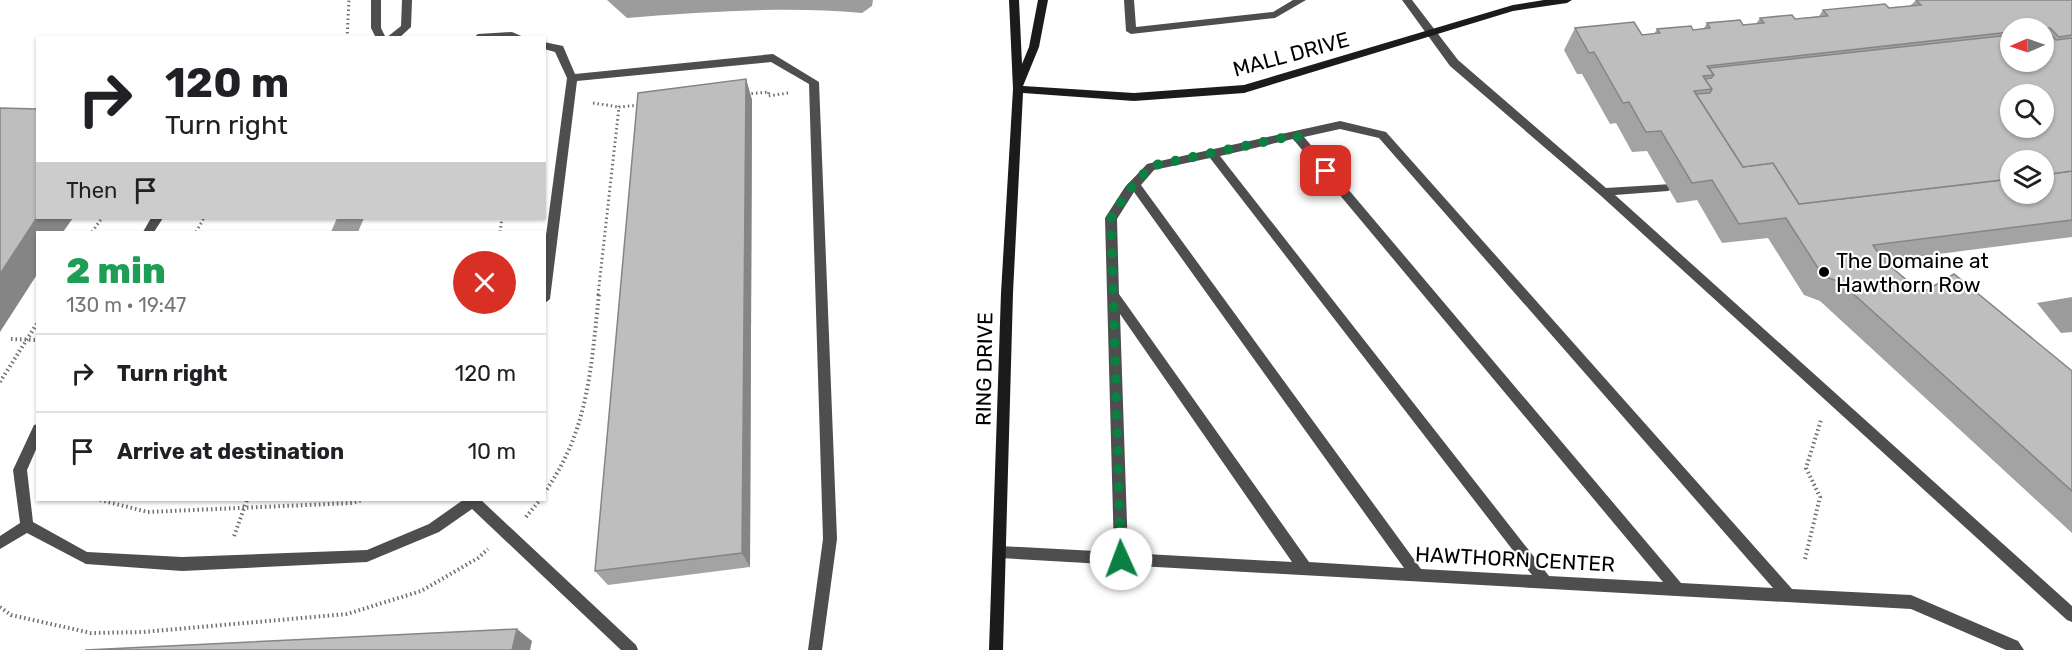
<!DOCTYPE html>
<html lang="en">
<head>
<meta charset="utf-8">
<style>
  :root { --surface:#fff; --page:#f6f6f6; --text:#202124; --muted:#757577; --line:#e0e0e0 }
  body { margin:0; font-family:Rubik,sans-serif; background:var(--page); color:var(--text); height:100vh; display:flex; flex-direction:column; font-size:22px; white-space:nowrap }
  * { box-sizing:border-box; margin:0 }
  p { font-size:20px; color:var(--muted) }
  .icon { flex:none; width:33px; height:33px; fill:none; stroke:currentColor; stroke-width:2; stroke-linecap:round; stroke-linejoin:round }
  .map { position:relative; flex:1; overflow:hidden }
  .panel { position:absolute; left:36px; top:231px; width:510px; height:270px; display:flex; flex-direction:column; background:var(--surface); border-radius:0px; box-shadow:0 2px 4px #0004 }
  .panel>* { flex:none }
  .banner { position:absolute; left:36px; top:36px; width:510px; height:183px; border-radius:0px; box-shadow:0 2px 4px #0004; background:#fff; color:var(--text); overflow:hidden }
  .needle { width:39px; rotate:268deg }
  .tools { position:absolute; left:2000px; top:18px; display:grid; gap:12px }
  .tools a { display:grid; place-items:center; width:54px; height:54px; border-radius:50%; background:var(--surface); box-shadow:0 2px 4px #0004; font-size:30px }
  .pin { position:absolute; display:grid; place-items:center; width:51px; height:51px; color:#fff; margin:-26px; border-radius:12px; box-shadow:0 3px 9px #0006 }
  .me { position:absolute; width:66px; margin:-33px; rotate:358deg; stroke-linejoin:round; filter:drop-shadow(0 0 4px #0008) }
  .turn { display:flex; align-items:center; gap:21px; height:126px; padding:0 30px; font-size:27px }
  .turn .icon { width:78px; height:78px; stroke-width:2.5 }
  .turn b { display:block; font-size:42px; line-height:51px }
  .then { display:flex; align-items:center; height:57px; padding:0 30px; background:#0003; gap:12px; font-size:22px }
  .round { display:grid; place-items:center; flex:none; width:63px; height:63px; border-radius:32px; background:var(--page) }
  .headline { display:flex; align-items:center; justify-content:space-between; height:102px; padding:0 30px }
  h1 { font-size:36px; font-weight:800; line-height:45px; color:#1e9e55 }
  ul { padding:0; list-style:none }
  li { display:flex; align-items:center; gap:18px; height:78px; padding:0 30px; border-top:2px solid var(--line) }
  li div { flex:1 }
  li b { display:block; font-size:22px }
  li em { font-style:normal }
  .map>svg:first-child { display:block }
  .water { fill:#9c9c9c }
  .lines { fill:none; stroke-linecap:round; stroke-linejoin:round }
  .path-far1 { stroke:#707070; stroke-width:3; stroke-dasharray:1.5 3; stroke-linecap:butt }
  .path { stroke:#707070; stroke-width:4; stroke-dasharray:1.5 3; stroke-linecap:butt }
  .lane { fill:#4e4e4e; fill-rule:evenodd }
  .secondary { fill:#1b1b1b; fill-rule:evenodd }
  .wall { fill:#a3a3a3; fill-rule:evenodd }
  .shaded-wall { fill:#858585 }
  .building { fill:#bebebe; stroke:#858585; stroke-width:1.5; fill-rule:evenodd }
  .route { stroke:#0b8043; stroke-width:10; stroke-dasharray:0 18 }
  .poi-dot { fill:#000; stroke:#fff; stroke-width:2 }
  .labels { text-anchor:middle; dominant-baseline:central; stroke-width:4.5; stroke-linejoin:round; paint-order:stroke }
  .street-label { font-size:21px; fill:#000; stroke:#fff }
  .poi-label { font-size:21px; fill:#000; stroke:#fff; text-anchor:start }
</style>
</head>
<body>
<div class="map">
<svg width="2072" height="650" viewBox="0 0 2072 650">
  <rect width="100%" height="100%" fill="#fff"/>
  <g class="water">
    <path d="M607 0H873L872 6 862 13C784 6 705 12 627 18Z"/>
    <polygon points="337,218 364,218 358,232 331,232"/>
    <polygon points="2072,297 2072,332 2061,333 2037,303"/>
  </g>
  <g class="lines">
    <g class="path-far1">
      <polyline points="347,38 349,0"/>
      <polyline points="747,94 769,92 768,96 788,93"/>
      <polyline points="593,103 619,107"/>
      <polyline points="92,232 102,218"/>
      <polyline points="196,232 204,218"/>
      <polyline points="500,232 502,218"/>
      <polyline points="598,295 619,107 641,105"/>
    </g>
    <g class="path">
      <polyline points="11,339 38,340"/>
      <polyline points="0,382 38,322"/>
      <path d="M544 493C589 431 591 367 599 294"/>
      <polyline points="100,500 148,512 352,503 362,500"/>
      <polyline points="526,517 540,500"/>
      <polyline points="234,536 247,500"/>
      <polyline points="1805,559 1820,497 1806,468 1821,420"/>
      <polyline points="0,607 11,615 91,633 143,632 347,614 421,591 478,558 488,549"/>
    </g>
    <g class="lane">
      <polygon points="371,0 381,0 381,28 386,38 376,38 371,28"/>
      <polygon points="402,0 412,0 411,27 399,38 386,38 401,26"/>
      <polygon points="1124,0 1134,0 1136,27 1273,12 1293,0 1306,0 1275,18 1131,34 1126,31"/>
      <polygon points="1402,0 1412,0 1458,60 1606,188 1672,184 1674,187 1668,191 1615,195 2072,606 2072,622 2067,620 1600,195 1450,66"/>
      <polygon points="512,32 526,38 473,38 478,34"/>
      <polygon points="544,42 563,46 575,74 773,54 819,82 837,539 822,650 808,650 823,539 809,84 771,62 577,81 550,299 544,304 544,250 567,78 555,52 544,49"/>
      <path d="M1340 121 1386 132 1792 589 1911 595 2018 641 2024 650H2006L1911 609 1121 565 1000 558 995 557 993 552 995 547 1000 546 1114 552 1105 218 1125 187 1147 164 1151 163ZM1340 129 1379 138 1773 588 1681 583 1304 137ZM1293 139 1663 582 1549 576 1220 156ZM1210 158 1532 575 1421 569 1141 185 1154 170ZM1134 192 1404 568 1309 562 1119 294 1117 219ZM1120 314 1292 562 1128 553Z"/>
      <polygon points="151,218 163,218 154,232 143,232"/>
      <polygon points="38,424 38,445 27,470 33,522 87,552 182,557 367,550 429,524 463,500 481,500 636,645 638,650 621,650 472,509 439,532 367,562 182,571 86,564 27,533 0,549 0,536 20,523 13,470 34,425"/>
    </g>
    <polygon class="secondary" points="1009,0 1019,0 1022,64 1029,47 1038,0 1048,0 1039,47 1023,86 1134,93 1244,85 1513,5 1544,0 1572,0 1567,3 1513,11 1244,93 1134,101 1023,93 1013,293 1003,650 989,650 1001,293 1013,89"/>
  </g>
  <g class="wall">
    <path d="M1916 0H2072V237L1884 261 1922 293 2072 371V533L1820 301 1804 295 1768 238 1722 243 1697 200 1677 203 1647 151 1632 152 1616 123 1610 124 1582 74H1577L1564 50 1575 28 1642 35 1654 34 1657 29 1693 30 1704 28 1707 23 1743 25 1756 24 1760 18 1795 19 1819 16 1823 10 1889 8 1910 6ZM2010 28H2043V62H2010Z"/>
    <polygon points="746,79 752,100 750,567 608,585 595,571"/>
  </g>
  <g class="shaded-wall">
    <polygon points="746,79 752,100 750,567 742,553"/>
    <polygon points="38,216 38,218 73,218 63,232 38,232 38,273 0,332 0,274"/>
    <polygon points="517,629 532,641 530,650 512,650"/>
  </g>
  <g class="building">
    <polygon points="1916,0 2072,0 2072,35 2059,37 2050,28 2010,28 2010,32 1707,66 1714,75 1703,76 1712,89 1694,91 1743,167 1773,163 1799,204 2010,179 2010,194 2043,194 2043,175 2072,171 2072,220 1873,245 1883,260 1922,293 1954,274 2072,371 2072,491 1840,282 1823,276 1786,218 1739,224 1712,180 1692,183 1661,131 1646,132 1629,102 1623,103 1594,52 1589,53 1575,28 1634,22 1642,35 1660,33 1657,29 1691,26 1693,30 1710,28 1707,23 1740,20 1743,25 1764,23 1760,18 1792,15 1795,19 1828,16 1823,10 1885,4 1889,8 1921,5"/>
    <path d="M2043 31H2047L2056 40 2072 38V171L2043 175V160H2010V179L1799 204 1773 163 1743 167 1696 94 1710 93 1712 89 1705 79 1711 78 1714 75 1709 68 2010 35V62H2043ZM2010 94H2043V128H2010Z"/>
    <polygon points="746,79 742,553 595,571 638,93"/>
    <polygon points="0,108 38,109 38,216 0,274"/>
    <polygon points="517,629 512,650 85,650"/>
  </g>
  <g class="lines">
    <polyline class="route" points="1121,559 1111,218 1129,190 1151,166 1296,135 1326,171"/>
  </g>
  <circle class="poi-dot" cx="1824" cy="272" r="6"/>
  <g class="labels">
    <g class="street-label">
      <text transform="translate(1291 54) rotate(-15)">MALL DRIVE</text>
      <text transform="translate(984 369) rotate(-89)">RING DRIVE</text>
      <text transform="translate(1515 559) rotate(3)">HAWTHORN CENTER</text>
    </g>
    <g class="poi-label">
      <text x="1836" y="260">The Domaine at<tspan x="1836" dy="24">Hawthorn Row</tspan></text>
    </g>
  </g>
</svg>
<div class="tools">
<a><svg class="needle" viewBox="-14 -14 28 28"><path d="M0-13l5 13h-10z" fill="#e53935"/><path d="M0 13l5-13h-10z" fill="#757577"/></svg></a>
<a><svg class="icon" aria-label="search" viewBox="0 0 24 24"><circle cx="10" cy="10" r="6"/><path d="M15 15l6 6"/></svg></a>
<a><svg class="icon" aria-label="layers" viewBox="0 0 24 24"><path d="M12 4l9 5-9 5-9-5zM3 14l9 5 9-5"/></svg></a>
</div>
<div class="pin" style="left:1326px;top:171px;background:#d93025"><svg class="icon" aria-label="arrive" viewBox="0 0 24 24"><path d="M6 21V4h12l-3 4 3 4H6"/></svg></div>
<svg class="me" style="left:1121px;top:559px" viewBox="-20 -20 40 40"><circle r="19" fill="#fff"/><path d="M0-13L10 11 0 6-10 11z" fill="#0b8043"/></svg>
<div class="banner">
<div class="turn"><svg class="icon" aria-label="right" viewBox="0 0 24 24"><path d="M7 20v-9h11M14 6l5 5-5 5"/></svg><div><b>120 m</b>Turn right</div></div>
<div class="then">Then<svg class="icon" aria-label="arrive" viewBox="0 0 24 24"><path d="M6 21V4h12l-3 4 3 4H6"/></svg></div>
</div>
<section class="panel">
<div class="headline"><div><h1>2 min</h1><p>130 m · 19:47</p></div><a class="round" style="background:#d93025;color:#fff"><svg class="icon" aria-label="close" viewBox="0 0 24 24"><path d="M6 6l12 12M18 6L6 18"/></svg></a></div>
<ul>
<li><svg class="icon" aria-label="right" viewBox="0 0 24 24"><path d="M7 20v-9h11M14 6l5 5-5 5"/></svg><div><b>Turn right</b></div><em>120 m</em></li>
<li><svg class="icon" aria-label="arrive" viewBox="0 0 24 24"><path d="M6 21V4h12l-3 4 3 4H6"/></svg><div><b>Arrive at destination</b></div><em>10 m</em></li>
</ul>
</section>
</div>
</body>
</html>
